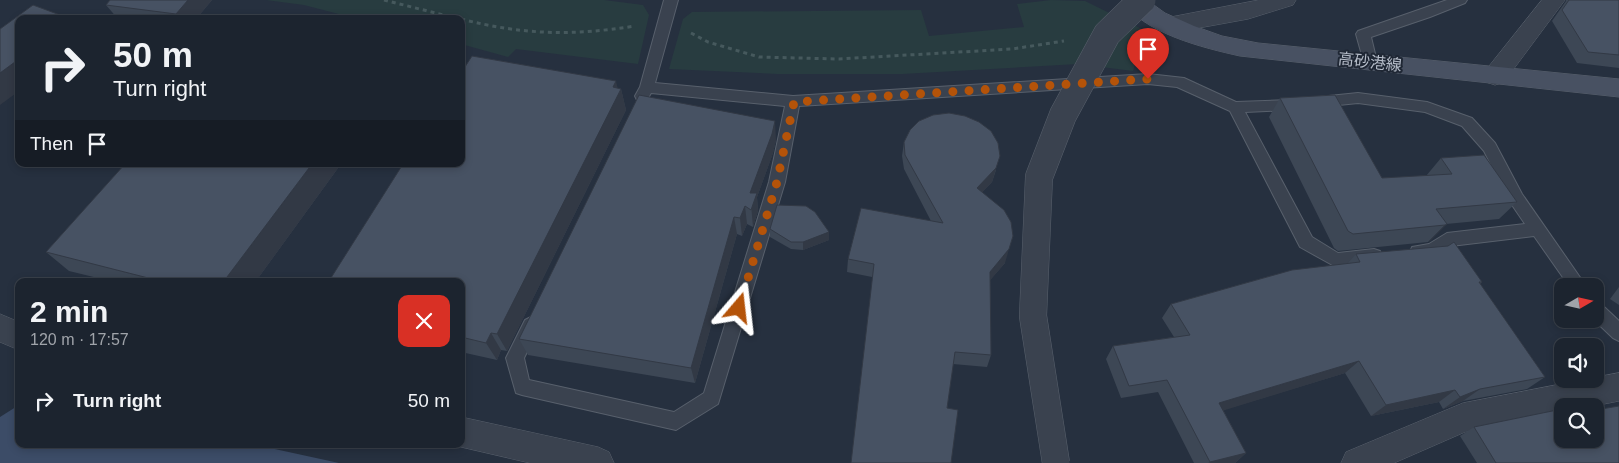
<!DOCTYPE html>
<html lang="en">
<head>
<meta charset="utf-8">
<style>
  :root { --surface:#1c242f; --page:#29303b; --text:#f1f3f6; --muted:#a0a4aa; --line:#3a414b }
  body { margin:0; font-family:Arial,"Noto Sans JP",sans-serif; background:var(--page); color:var(--text); height:100vh; display:flex; flex-direction:column; font-size:19px; white-space:nowrap }
  * { box-sizing:border-box; margin:0 }
  p { font-size:16px; color:var(--muted) }
  .icon { flex:none; width:28px; height:28px; fill:none; stroke:currentColor; stroke-width:2; stroke-linecap:round; stroke-linejoin:round }
  .map { position:relative; flex:1; overflow:hidden }
  .panel { position:absolute; left:15px; top:278px; width:450px; height:170px; display:flex; flex-direction:column; background:var(--surface); border-radius:10px; box-shadow:0 2px 8px #0003,0 0 0 1px var(--line) }
  .panel>* { flex:none }
  .hud { position:absolute; left:15px; top:15px; width:450px; height:152px; border-radius:10px; box-shadow:0 2px 8px #0003,0 0 0 1px var(--line); background:#1c242f; color:var(--text); overflow:hidden }
  .needle { width:32px; rotate:81deg }
  .controls { position:absolute; left:1554px; top:278px; display:grid; gap:10px }
  .controls a { display:grid; place-items:center; width:50px; height:50px; border-radius:10px; background:var(--surface); box-shadow:0 2px 8px #0003,0 0 0 1px var(--line); font-size:25px }
  .pin { position:absolute; display:grid; place-items:center; width:42px; height:42px; color:#fff; margin:-51px -21px; border-radius:50% 50% 50% 0; rotate:-45deg; box-shadow:0 0 5px #0007 }
  .pin .icon { rotate:45deg }
  .me { position:absolute; width:55px; margin:-28px; rotate:17deg; stroke-linejoin:round; filter:drop-shadow(0 0 4px #0008) }
  .turn { display:flex; align-items:center; gap:18px; height:105px; padding:0 15px; font-size:22px }
  .turn .icon { width:65px; height:65px; stroke-width:2.5 }
  .turn b { display:block; font-size:35px; line-height:42px }
  .then { display:flex; align-items:center; height:48px; padding:0 15px; background:#0003; gap:10px; font-size:19px }
  .round { display:grid; place-items:center; flex:none; width:52px; height:52px; border-radius:10px; background:var(--page) }
  .head { display:flex; align-items:center; justify-content:space-between; height:85px; padding:0 15px }
  h1 { font-size:30px; font-weight:700; line-height:38px }
  ul { padding:0; list-style:none }
  li { display:flex; align-items:center; gap:15px; height:75px; padding:0 15px }
  li div { flex:1 }
  li b { display:block; font-size:19px }
  li em { font-style:normal }
  .map>svg:first-child { display:block }
  .green { fill:#283c40 }
  .water { fill:#3c4c67 }
  .lines { fill:none; stroke-linecap:round; stroke-linejoin:round }
  .service-casing { stroke:#58606c; stroke-width:2 }
  .minor-casing { stroke:#58606c; stroke-width:1 }
  .secondary-casing { stroke:#58606c; stroke-width:1 }
  .path { stroke:#46595d; stroke-width:3; stroke-dasharray:4 4; stroke-linecap:butt }
  .service { fill:#3a424f; fill-rule:evenodd }
  .minor { fill:#3a424f; fill-rule:evenodd }
  .secondary { fill:#485162; fill-rule:evenodd }
  .tertiary-bridge-casing { stroke:#58606c; stroke-width:28; stroke-linecap:butt }
  .tertiary-bridge { stroke:#3a424f; stroke-width:27 }
  .wall { fill:#3d4755 }
  .shaded-wall { fill:#323945 }
  .building { fill:#475263; stroke:#323945 }
  .route { stroke:#b45309; stroke-width:9; stroke-dasharray:0 16.2 }
  .labels { text-anchor:middle; dominant-baseline:central; stroke-width:4; stroke-linejoin:round; paint-order:stroke }
  .street-label { font-size:16px; fill:#b6bdc9; stroke:#1f2734 }
</style>
</head>
<body>
<div class="map">
<svg width="1619" height="463" viewBox="0 0 1619 463">
  <rect width="100%" height="100%" fill="#26303f"/>
  <g class="green">
    <polygon points="266,0 604,0 643,5 649,15 638,64 516,49 508,57 461,44 461,19 358,19 304,5"/>
    <polygon points="1051,0 1085,1 1164,40 1159,57 1138,54 1133,71 1078,64 902,74 778,74 669,69 683,19 692,12 921,10 929,36 1024,27 1017,4"/>
  </g>
  <polygon class="water" points="19,405 19,444 252,444 339,463 0,463 0,417"/>
  <g class="lines">
    <g class="service-casing">
      <g id="service">
        <polygon points="664,0 678,0 655,83 793,96 1148,74 1184,78 1236,102 1290,100 1358,93 1427,102 1472,118 1495,143 1522,194 1586,286 1569,286 1534,236 1451,246 1433,258 1418,259 1412,257 1410,252 1412,247 1429,244 1447,233 1525,224 1510,202 1484,151 1462,126 1425,112 1358,103 1290,110 1245,112 1312,237 1338,253 1374,249 1380,251 1382,256 1380,261 1374,263 1336,267 1300,247 1230,111 1177,87 1148,84 799,106 785,182 718,404 676,430 522,395 516,393 506,358 525,320 531,317 537,320 540,325 524,358 529,380 674,412 704,393 769,182 785,106 651,93 647,100 642,101 637,100 635,96 640,87"/>
        <polygon points="1447,0 1467,0 1465,3 1430,17 1371,37 1377,62 1375,66 1365,66 1356,34 1358,31"/>
        <polygon points="1595,302 1601,304 1619,321 1619,341 1613,338 1593,319 1595,319"/>
      </g>
    </g>
    <g class="minor-casing">
      <g id="minor">
        <polygon points="1259,0 1296,0 1293,5 1248,19 1171,33 1163,31 1159,25 1163,19 1171,17"/>
        <polygon points="1542,0 1565,0 1504,82 1495,85 1486,82 1483,76 1486,70"/>
        <polygon points="0,314 19,322 19,350 0,342"/>
        <polygon points="1619,373 1619,401 1594,406 1562,406 1562,413 1465,432 1394,463 1341,463 1346,452 1463,403"/>
        <polygon points="461,417 598,447 609,452 614,463 530,463 461,447 453,444 461,444"/>
      </g>
    </g>
    <g class="secondary-casing">
      <path id="secondary" d="M1122 0H1147L1165 13 1194 26 1222 36 1258 43 1619 79V97L1240 56C1204 48 1142 33 1122 0Z"/>
    </g>
    <g class="path">
      <polyline points="384,0 459,19"/>
      <path d="M461 19C524 35 571 36 635 26"/>
      <polyline points="691,33 708,42 759,57 839,59 1012,49 1064,41"/>
    </g>
    <use href="#service" class="service"/>
    <use href="#minor" class="minor"/>
    <use href="#secondary" class="secondary"/>
    <g class="tertiary-bridge-casing">
      <polyline id="tertiary-bridge" points="1056,463 1033,316 1039,177 1063,115 1107,34 1142,0"/>
    </g>
    <use href="#tertiary-bridge" class="tertiary-bridge"/>
  </g>
  <g class="wall">
    <polygon points="212,0 196,19 118,19 106,5"/>
    <polygon points="1566,0 1619,0 1619,68 1577,63 1552,21 1566,1"/>
    <polygon points="618,88 621,89 626,110 507,351 501,350 497,360 461,352 461,281"/>
    <polygon points="1280,98 1382,178 1426,176 1441,158 1517,202 1499,219 1446,224 1428,242 1338,251 1334,248 1269,117"/>
    <polygon points="776,140 773,153 757,197 758,211 753,227 747,224 742,236 737,234 695,383 528,355 519,339"/>
    <polygon points="904,142 996,170 992,182 982,192 1005,263 990,280 991,355 987,367 953,364 947,408 951,463 872,277 847,272 848,259 931,221 904,169 902,156"/>
    <polygon points="125,164 341,164 256,281 110,281 69,271 46,252"/>
    <polygon points="770,229 829,240 803,250 791,249 770,237"/>
    <polygon points="1356,254 1482,282 1480,284 1545,377 1527,389 1463,401 1443,409 1439,402 1371,416 1345,373 1223,410 1246,453 1235,463 1194,463 1158,392 1121,398 1106,359 1113,346 1174,337 1162,318 1171,304 1348,263"/>
    <polygon points="1619,287 1619,305 1610,299"/>
    <polygon points="1474,427 1562,439 1619,463 1477,463 1460,436"/>
  </g>
  <g class="shaded-wall">
    <polygon points="188,0 212,0 196,19 180,19 176,14"/>
    <polygon points="19,59 19,91 0,105 0,73"/>
    <polygon points="616,81 619,94 621,89 626,110 507,351 497,334"/>
    <polygon points="775,121 776,140 773,153 757,197 758,211 753,227 750,193"/>
    <polygon points="1000,156 992,182 973,202 977,188"/>
    <polygon points="312,164 341,164 256,281 224,281"/>
    <polygon points="745,206 747,224 742,236 740,218"/>
    <polygon points="734,217 737,234 695,383 691,368"/>
    <polygon points="1447,224 1430,241 1428,242 1445,225"/>
    <polygon points="829,232 829,240 803,250 803,242"/>
    <polygon points="1009,249 1005,263 986,285 990,272"/>
    <polygon points="491,333 501,350 497,360 486,343"/>
    <polygon points="1359,361 1345,373 1209,415 1219,403"/>
    <polygon points="1480,389 1463,401 1443,409 1460,397"/>
    <polygon points="1455,390 1439,402 1371,416 1386,405"/>
    <polygon points="1246,453 1235,463 1208,463 1210,462"/>
  </g>
  <g class="building">
    <polygon points="110,0 188,0 176,14 106,5"/>
    <polygon points="1569,0 1619,0 1619,55 1588,52 1562,10"/>
    <polygon points="33,5 71,19 19,19 19,59 0,73 0,29"/>
    <polygon points="472,56 616,81 613,87 621,89 497,334 491,333 486,343 461,337 461,281 329,281 403,164 461,164 461,73"/>
    <polygon points="639,95 775,121 772,134 750,193 757,193 751,210 745,206 740,218 734,217 691,368 519,339"/>
    <polygon points="1335,95 1382,178 1452,174 1441,158 1484,155 1517,202 1436,209 1447,224 1445,225 1353,234 1348,231 1280,98"/>
    <polygon points="949,113 965,116 979,122 991,131 998,143 1000,156 996,168 977,188 1004,210 1011,222 1013,236 1009,249 990,272 991,355 955,352 947,408 958,410 951,463 851,463 874,264 848,259 861,208 943,223 905,155 904,142 910,130 919,121 933,115"/>
    <polygon points="125,164 312,164 224,281 160,281 46,252"/>
    <polygon points="777,205 806,206 815,212 829,232 803,242 791,242 770,229"/>
    <polygon points="1454,242 1482,282 1479,282 1545,377 1480,389 1460,397 1455,390 1386,405 1359,361 1219,403 1246,453 1210,462 1167,380 1129,386 1113,346 1190,335 1171,304 1292,270 1360,262 1356,254 1448,246"/>
    <polygon points="1619,406 1619,463 1496,463 1474,427 1562,409 1562,439 1595,439 1595,410"/>
  </g>
  <g class="lines">
    <polyline class="route" points="739,308 777,182 794,102 1148,79"/>
  </g>
  <g class="labels">
    <g class="street-label">
      <text transform="translate(1370 62) rotate(6)">高砂港線</text>
    </g>
  </g>
</svg>
<div class="controls">
<a><svg class="needle" viewBox="-14 -14 28 28"><path d="M0-13l5 13h-10z" fill="#e53935"/><path d="M0 13l5-13h-10z" fill="#a0a4aa"/></svg></a>
<a><svg class="icon" aria-label="sound" viewBox="0 0 24 24"><path d="M4 9h4l5-4v14l-5-4H4zM17 9q2 3 0 6"/></svg></a>
<a><svg class="icon" aria-label="search" viewBox="0 0 24 24"><circle cx="10" cy="10" r="6"/><path d="M15 15l6 6"/></svg></a>
</div>
<div class="pin" style="left:1148px;top:79px;background:#d93025"><svg class="icon" aria-label="arrive" viewBox="0 0 24 24"><path d="M6 21V4h12l-3 4 3 4H6"/></svg></div>
<svg class="me" style="left:739px;top:308px" viewBox="-20 -20 40 40"><path d="M0-17L14 15 0 8-14 15z" fill="#b45309" stroke="#fff" stroke-width="4"/></svg>
<div class="hud">
<div class="turn"><svg class="icon" aria-label="right" viewBox="0 0 24 24"><path d="M7 20v-9h11M14 6l5 5-5 5"/></svg><div><b>50 m</b>Turn right</div></div>
<div class="then">Then<svg class="icon" aria-label="arrive" viewBox="0 0 24 24"><path d="M6 21V4h12l-3 4 3 4H6"/></svg></div>
</div>
<section class="panel">
<div class="head"><div><h1>2 min</h1><p>120 m · 17:57</p></div><a class="round" style="background:#d93025;color:#fff"><svg class="icon" aria-label="close" viewBox="0 0 24 24"><path d="M6 6l12 12M18 6L6 18"/></svg></a></div>
<ul>
<li><svg class="icon" aria-label="right" viewBox="0 0 24 24"><path d="M7 20v-9h11M14 6l5 5-5 5"/></svg><div><b>Turn right</b></div><em>50 m</em></li>
</ul>
</section>
</div>
</body>
</html>
